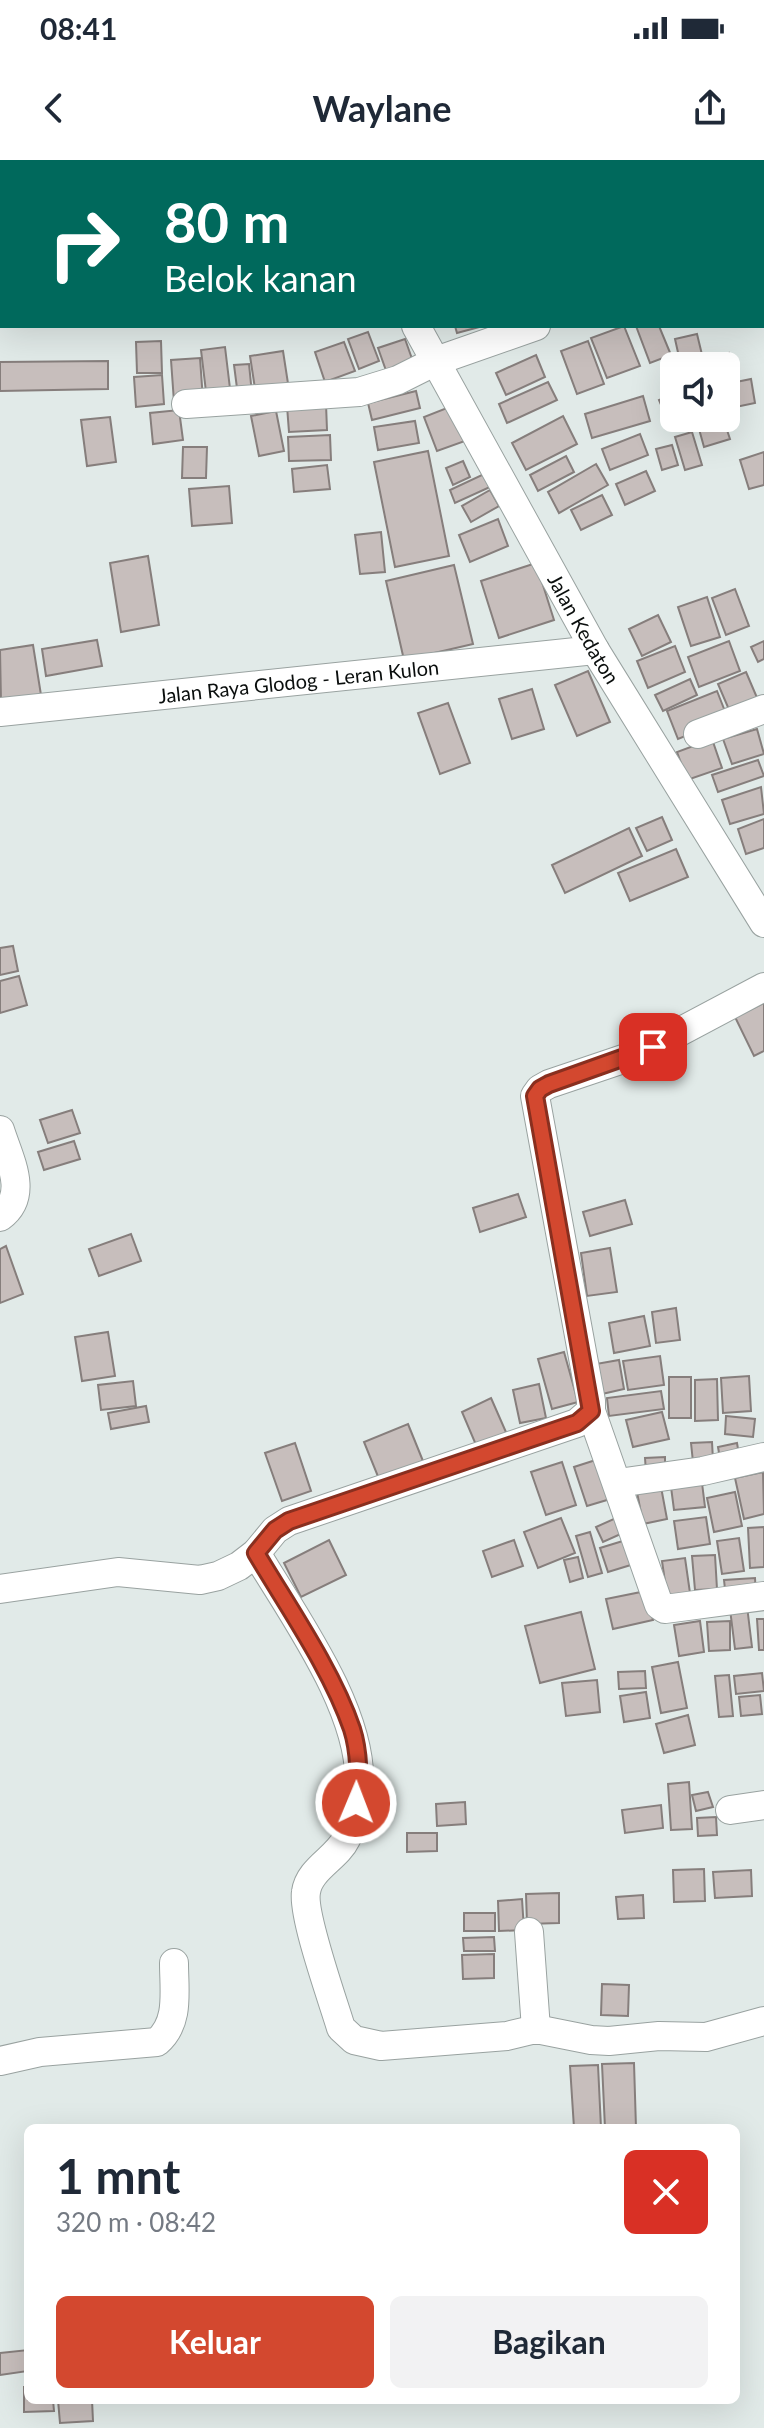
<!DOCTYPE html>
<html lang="id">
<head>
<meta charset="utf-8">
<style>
  :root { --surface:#fff; --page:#f2f2f3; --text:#1f2937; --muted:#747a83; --accent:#d3482f }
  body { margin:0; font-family:Lato,sans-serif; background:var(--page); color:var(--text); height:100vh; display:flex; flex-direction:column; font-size:30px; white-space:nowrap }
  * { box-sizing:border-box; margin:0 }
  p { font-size:26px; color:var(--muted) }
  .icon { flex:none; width:44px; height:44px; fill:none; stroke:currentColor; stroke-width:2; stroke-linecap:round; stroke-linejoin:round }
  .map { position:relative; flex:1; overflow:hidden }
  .panel { position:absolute; left:24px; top:1964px; width:716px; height:280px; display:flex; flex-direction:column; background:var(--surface); border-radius:12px; box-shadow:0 8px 32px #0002 }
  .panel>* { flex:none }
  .banner { position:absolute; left:0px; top:0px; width:764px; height:168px; box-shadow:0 8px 32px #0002; background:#00695c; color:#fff; overflow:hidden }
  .buttons { position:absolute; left:660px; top:192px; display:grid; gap:16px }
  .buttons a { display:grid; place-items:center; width:80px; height:80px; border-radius:12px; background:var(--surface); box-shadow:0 8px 32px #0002; font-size:40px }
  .pin { position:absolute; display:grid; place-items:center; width:68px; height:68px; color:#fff; margin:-34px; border-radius:16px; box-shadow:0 4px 12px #0006 }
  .me { position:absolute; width:88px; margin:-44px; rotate:1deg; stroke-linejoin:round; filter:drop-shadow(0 0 6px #0008) }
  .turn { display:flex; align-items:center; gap:28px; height:168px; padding:0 32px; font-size:36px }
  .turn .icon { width:104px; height:104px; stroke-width:2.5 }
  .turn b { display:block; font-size:56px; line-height:68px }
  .round { display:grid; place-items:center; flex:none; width:84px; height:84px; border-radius:12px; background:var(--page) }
  .headline { display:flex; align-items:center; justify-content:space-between; height:136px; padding:0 32px }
  h1 { font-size:48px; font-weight:700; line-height:60px }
  .button { display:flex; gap:16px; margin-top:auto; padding:16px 32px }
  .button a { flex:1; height:92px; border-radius:12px; background:var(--accent); color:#fff; font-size:32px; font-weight:700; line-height:92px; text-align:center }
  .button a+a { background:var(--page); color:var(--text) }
  .status { display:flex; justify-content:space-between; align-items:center; height:56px; padding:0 40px; background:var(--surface); direction:ltr }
  .status svg { height:22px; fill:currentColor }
  header { display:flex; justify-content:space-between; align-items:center; height:104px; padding:0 32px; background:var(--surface); font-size:36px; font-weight:700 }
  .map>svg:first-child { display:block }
  .building { fill:#c7bebc; stroke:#867e7c; stroke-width:2 }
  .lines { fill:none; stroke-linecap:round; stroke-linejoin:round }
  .minor-casing { stroke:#99a2a0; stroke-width:30 }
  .minor { stroke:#fff; stroke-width:28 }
  .route-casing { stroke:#892f1f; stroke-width:20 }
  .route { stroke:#d3482f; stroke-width:14 }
  .labels { text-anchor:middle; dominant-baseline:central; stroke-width:6; stroke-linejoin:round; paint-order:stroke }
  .street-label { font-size:20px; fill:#0a0e0d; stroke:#eef8f6 }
</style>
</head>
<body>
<div class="status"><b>08:41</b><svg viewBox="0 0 49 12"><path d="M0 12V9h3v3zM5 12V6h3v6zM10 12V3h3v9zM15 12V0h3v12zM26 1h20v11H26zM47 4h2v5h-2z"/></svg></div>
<header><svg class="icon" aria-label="back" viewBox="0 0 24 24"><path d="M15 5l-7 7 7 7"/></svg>Waylane<svg class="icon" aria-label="share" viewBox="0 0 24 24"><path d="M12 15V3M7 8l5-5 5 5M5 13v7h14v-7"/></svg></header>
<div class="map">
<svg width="764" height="2268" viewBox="0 0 764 2268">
  <rect width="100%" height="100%" fill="#e1eae8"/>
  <g class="building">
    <polygon points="455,166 483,166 457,173"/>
    <polygon points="624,166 640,206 607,218 591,178"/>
    <polygon points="636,166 659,166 671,195 650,203"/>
    <polygon points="368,172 379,201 359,209 348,179"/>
    <polygon points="697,174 704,203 681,206 675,179"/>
    <polygon points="405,179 416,210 389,219 378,188"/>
    <polygon points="161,181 162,213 137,213 136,182"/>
    <polygon points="588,181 604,224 577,234 561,191"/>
    <polygon points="344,182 355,211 325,222 315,192"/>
    <polygon points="225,187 231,237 207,240 201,190"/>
    <polygon points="283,191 289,230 256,235 250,196"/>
    <polygon points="729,193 733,216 726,217 726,206 707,206 705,197"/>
    <polygon points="536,195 545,217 506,235 496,213"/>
    <polygon points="200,198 203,240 174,242 171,200"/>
    <polygon points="108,201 108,229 0,231 0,202"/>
    <polygon points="249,204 252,234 238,236 234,205"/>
    <polygon points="162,215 164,244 136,247 134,217"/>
    <polygon points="751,219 755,243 726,249 726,224"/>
    <polygon points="548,222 557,240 507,263 499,244"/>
    <polygon points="416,231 420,248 372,260 368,243"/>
    <polygon points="674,234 674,258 688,258 670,266 659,240"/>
    <polygon points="643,236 650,261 592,278 585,254"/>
    <polygon points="326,244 327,270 289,272 287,246"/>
    <polygon points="452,246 465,281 437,291 424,257"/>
    <polygon points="179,250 183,280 153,284 150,253"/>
    <polygon points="276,251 284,291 259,296 251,256"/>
    <polygon points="563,256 577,284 526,310 512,283"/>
    <polygon points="110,257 116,302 87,306 81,260"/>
    <polygon points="415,261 419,283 378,290 374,267"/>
    <polygon points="724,261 730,279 704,287 699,269"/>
    <polygon points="692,272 702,305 685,310 675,277"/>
    <polygon points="640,274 648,295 610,310 602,289"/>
    <polygon points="330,275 331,300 289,301 288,277"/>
    <polygon points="672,285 678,305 662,310 656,289"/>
    <polygon points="183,287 207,287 206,318 182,318"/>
    <polygon points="428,291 449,396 395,407 374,302"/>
    <polygon points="764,292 764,325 749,329 740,300"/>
    <polygon points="566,296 574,312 538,331 530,315"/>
    <polygon points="463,301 470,317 453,325 446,308"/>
    <polygon points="596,304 608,325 559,353 548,332"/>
    <polygon points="327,305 330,329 294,332 292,309"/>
    <polygon points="646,311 655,331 625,345 616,324"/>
    <polygon points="484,314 490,327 455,343 450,330"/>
    <polygon points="229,326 232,363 192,366 189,329"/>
    <polygon points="490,330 499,346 471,362 462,346"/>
    <polygon points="602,335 612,355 581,370 571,350"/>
    <polygon points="498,359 508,386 470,402 459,375"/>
    <polygon points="381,372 385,412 360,414 355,375"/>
    <polygon points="148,396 159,465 121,472 110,403"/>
    <polygon points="536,403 554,460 499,478 481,421"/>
    <polygon points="454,405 473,484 404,500 386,421"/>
    <polygon points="735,429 749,466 726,475 712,438"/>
    <polygon points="707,437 720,477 691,486 678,447"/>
    <polygon points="658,455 671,482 642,496 629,469"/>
    <polygon points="97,480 102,506 46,516 42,489"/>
    <polygon points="729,481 740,511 699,527 688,497"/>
    <polygon points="764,481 764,499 758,502 751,487"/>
    <polygon points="33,485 41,535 1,542 0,490"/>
    <polygon points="675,486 685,512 648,528 637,501"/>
    <polygon points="588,511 610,562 577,576 555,525"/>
    <polygon points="746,512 758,540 730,552 718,524"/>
    <polygon points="690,519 697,535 663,551 655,535"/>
    <polygon points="532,529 544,569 512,579 499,539"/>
    <polygon points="717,531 728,559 678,579 667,551"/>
    <polygon points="448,543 470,603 440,614 418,553"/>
    <polygon points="757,569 764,594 732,604 723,579"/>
    <polygon points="712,579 722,608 687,620 677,592"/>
    <polygon points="758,600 764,616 718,632 712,615"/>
    <polygon points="761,627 764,654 730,664 722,640"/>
    <polygon points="662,657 672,680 647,691 636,668"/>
    <polygon points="764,659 764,688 746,694 738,669"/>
    <polygon points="629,668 642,696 565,733 552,705"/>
    <polygon points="676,689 688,717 630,741 618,713"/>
    <polygon points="13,786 18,811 0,815 0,788"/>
    <polygon points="19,816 27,845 0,853 0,821"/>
    <polygon points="764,843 764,891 754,896 735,857"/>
    <polygon points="72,950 80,973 48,983 40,960"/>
    <polygon points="74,981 80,999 44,1010 38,992"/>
    <polygon points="518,1034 526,1057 480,1072 473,1048"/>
    <polygon points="625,1040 632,1064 590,1076 583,1052"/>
    <polygon points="131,1074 141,1101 99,1116 89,1089"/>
    <polygon points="6,1086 23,1134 0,1143 0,1089"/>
    <polygon points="610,1088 617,1132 587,1136 581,1093"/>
    <polygon points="676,1148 680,1180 656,1183 652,1152"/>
    <polygon points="644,1156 650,1186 614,1193 609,1163"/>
    <polygon points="108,1172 115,1216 82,1221 75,1177"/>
    <polygon points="564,1192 578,1242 552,1249 538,1199"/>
    <polygon points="660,1196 664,1225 628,1230 623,1201"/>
    <polygon points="619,1200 624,1229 602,1234 596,1204"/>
    <polygon points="749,1216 751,1251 723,1253 721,1218"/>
    <rect x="669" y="1217" width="22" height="41"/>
    <polygon points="717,1219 718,1260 695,1261 695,1220"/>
    <polygon points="133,1221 136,1246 101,1250 98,1225"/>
    <polygon points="539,1224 546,1258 520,1263 513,1230"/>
    <polygon points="661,1231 664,1249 609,1256 607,1238"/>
    <polygon points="491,1238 509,1279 479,1292 462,1252"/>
    <polygon points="146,1246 149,1262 111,1269 108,1253"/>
    <polygon points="662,1252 669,1279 633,1287 626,1260"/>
    <polygon points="726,1256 755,1259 753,1277 725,1274"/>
    <polygon points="408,1264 423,1301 379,1319 364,1282"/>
    <polygon points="712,1282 713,1300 693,1302 691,1283"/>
    <polygon points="295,1283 311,1331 282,1341 265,1293"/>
    <polygon points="737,1283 740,1301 721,1305 718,1287"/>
    <polygon points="605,1297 617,1337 587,1346 574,1307"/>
    <polygon points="665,1297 665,1311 646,1312 645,1298"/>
    <polygon points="562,1302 576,1345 546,1355 531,1312"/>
    <polygon points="763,1312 764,1354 744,1359 735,1318"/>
    <polygon points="702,1323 705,1347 674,1350 671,1327"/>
    <polygon points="661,1327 667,1359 643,1364 637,1332"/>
    <polygon points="735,1332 742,1366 714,1372 707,1338"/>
    <polygon points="706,1357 710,1384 678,1389 674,1361"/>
    <polygon points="561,1358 575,1393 538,1408 524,1372"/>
    <polygon points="616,1358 623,1373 603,1382 596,1367"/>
    <polygon points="764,1367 764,1407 750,1408 748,1368"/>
    <polygon points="590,1372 602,1413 588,1417 576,1376"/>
    <polygon points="739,1378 744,1411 722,1414 717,1381"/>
    <polygon points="329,1380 346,1415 301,1437 284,1403"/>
    <polygon points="514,1380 523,1406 492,1417 483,1391"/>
    <polygon points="626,1380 634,1404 608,1412 600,1388"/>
    <polygon points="715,1395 717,1429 695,1430 692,1396"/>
    <polygon points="578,1397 583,1418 570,1422 564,1400"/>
    <polygon points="685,1398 690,1433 667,1436 662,1401"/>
    <polygon points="755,1418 756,1435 726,1438 724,1420"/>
    <polygon points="646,1431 653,1460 613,1469 606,1439"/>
    <polygon points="747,1446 752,1487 735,1489 730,1449"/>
    <polygon points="581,1452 595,1509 540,1523 525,1466"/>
    <polygon points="757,1459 764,1459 764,1490 759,1490"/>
    <polygon points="700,1461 704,1492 679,1496 674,1465"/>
    <polygon points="730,1461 730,1490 709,1491 707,1462"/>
    <polygon points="678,1502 687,1548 661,1553 652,1507"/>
    <polygon points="645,1511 646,1528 619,1529 618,1512"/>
    <polygon points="762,1513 764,1531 736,1534 734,1516"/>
    <polygon points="729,1515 733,1556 719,1557 715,1516"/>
    <polygon points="597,1520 600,1552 566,1556 562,1523"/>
    <polygon points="646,1532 650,1558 624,1562 620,1536"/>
    <polygon points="760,1535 762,1554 741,1556 739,1537"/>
    <polygon points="688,1555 695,1585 664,1593 656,1564"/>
    <polygon points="689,1622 692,1669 671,1670 668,1624"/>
    <polygon points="708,1632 713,1647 696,1651 692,1635"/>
    <polygon points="465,1642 466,1664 437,1666 436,1644"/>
    <polygon points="661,1645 663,1668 625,1673 622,1650"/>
    <polygon points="716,1657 717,1675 698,1676 697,1658"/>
    <polygon points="407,1673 437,1673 437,1691 407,1692"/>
    <polygon points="704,1709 705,1741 674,1742 673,1710"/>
    <polygon points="751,1710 752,1736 715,1738 713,1712"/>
    <polygon points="559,1733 559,1763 527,1764 526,1734"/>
    <polygon points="643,1735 644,1758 618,1759 616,1737"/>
    <polygon points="522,1739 524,1770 499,1771 498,1741"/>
    <rect x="464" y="1753" width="31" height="18"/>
    <polygon points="494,1777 495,1791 464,1791 463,1778"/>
    <polygon points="494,1794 494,1818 463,1819 462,1795"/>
    <polygon points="602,1824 629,1825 628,1856 601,1855"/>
    <polygon points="634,1903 636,1968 605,1968 602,1904"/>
    <polygon points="598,1905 601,1968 574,1968 570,1906"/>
    <polygon points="28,2190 28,2211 0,2215 0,2193"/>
    <polygon points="24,2227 28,2227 28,2240 53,2240 54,2251 24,2252"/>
    <polygon points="58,2240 92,2240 93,2261 60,2263"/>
  </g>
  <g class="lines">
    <g class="minor-casing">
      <g id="minor">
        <polyline points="321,0 322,2"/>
        <polyline points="646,0 646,2"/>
        <polyline points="78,2 92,0"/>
        <polyline points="0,15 2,14"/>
        <polyline points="762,63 764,62"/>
        <path id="s1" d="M416 166 595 490 764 763"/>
        <polyline points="186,244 359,232 398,220 436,201 536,166"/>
        <path id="s2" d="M0 552 595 490"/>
        <polyline points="698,574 764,549"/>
        <path d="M0 970C9 999 30 1035 0 1057"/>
        <polyline points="591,1251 659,1445 665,1449 764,1436"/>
        <polyline points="618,1323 703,1311 764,1297"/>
        <path d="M256 1393C293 1455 364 1552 359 1626 358 1642 354 1664 346 1679 337 1698 309 1709 306 1732 302 1755 333 1841 341 1868L354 1880 381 1886 507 1876 536 1869 591 1880 609 1881 659 1876 706 1877 764 1861"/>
        <polyline points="0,1429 118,1412 200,1420 218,1416 239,1406 256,1393 275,1370 289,1361 577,1263 591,1251 591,1241 535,936 540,929 549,924 638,894 764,827"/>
        <polyline points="730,1650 764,1645"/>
        <polyline points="529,1772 536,1869"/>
        <path d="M0 1901 40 1892 157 1882C180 1862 174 1832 174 1803"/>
      </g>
    </g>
    <use href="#minor" class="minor"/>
  </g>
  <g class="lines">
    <g class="route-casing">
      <path id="route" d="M356 1643C360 1620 359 1591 352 1569 332 1510 288 1447 256 1393L275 1370 289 1361 577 1263 591 1251 535 936 540 929 549 924 653 887"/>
    </g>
    <use href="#route" class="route"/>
  </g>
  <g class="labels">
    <g class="street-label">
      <text stroke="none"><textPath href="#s1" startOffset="346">Jalan Kedaton</textPath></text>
      <text stroke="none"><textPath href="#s2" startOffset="300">Jalan Raya Glodog - Leran Kulon</textPath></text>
    </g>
  </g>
</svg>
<div class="buttons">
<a><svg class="icon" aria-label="sound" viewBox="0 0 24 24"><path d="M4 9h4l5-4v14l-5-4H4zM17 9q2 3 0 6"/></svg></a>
</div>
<div class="pin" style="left:653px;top:887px;background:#d93025"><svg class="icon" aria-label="arrive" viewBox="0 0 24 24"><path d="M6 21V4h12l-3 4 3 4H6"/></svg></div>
<svg class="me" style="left:356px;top:1643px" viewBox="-20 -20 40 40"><circle r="17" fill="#d3482f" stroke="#fff" stroke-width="3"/><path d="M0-11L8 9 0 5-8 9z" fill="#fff"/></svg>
<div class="banner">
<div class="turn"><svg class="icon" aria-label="right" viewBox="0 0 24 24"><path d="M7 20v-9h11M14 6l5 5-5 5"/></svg><div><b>80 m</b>Belok kanan</div></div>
</div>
<section class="panel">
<div class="headline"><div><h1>1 mnt</h1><p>320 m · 08:42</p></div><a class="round" style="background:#d93025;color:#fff"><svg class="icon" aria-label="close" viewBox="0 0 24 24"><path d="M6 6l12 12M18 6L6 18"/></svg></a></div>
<div class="button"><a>Keluar</a><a>Bagikan</a></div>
</section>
</div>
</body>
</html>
